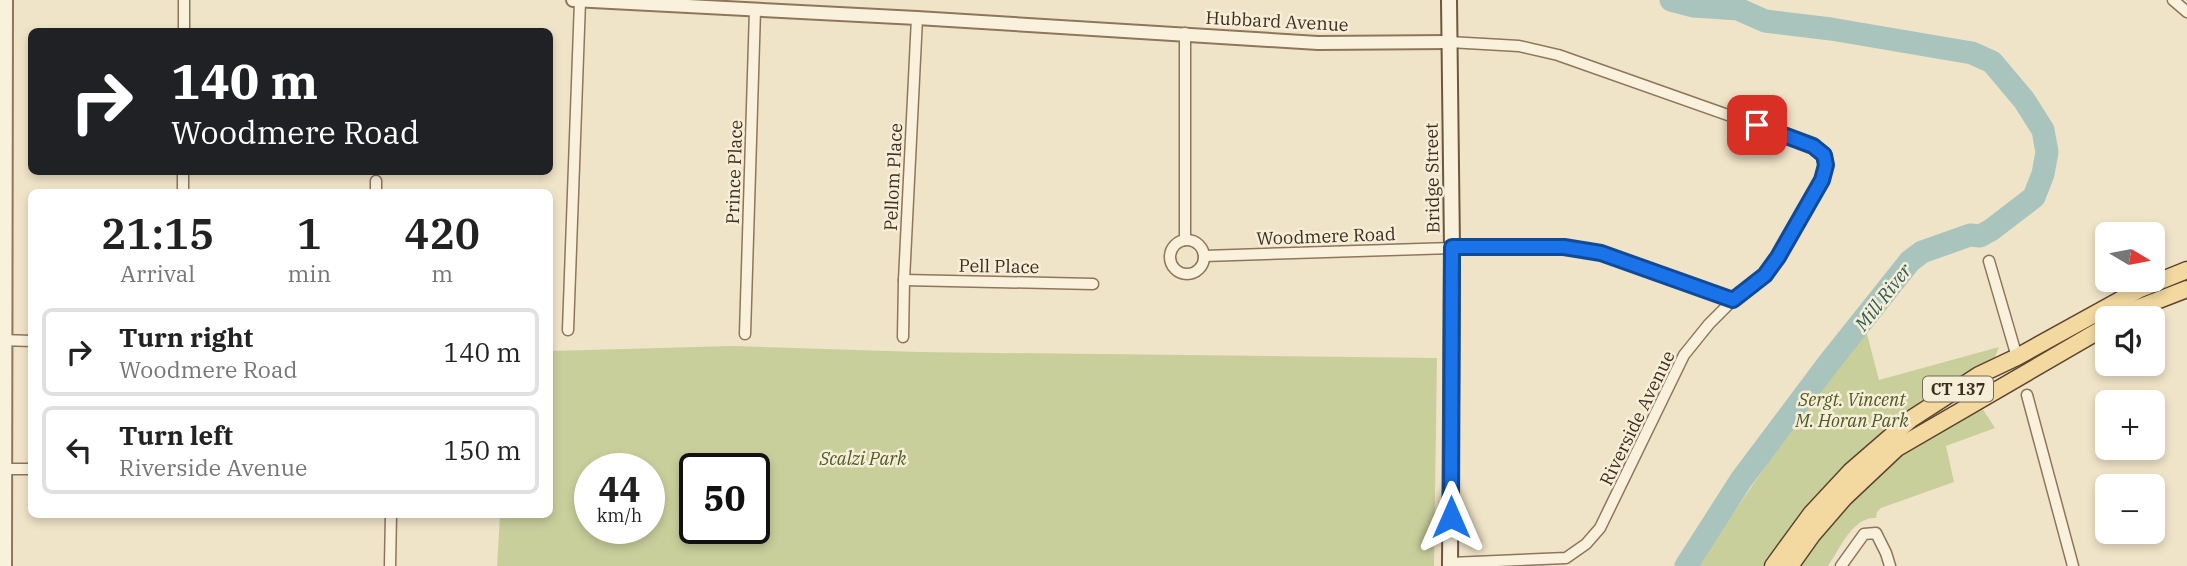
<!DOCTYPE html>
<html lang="en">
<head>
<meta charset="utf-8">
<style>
  :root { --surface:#fff; --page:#f6f6f6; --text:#222; --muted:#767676; --line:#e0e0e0 }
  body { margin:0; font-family:"IBM Plex Serif",serif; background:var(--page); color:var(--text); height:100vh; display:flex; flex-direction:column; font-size:26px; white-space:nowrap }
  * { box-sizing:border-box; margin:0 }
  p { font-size:23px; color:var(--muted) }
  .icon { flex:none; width:38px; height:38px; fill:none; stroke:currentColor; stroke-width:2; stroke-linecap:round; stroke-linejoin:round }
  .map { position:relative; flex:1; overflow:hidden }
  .sheet { position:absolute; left:28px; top:189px; width:525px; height:329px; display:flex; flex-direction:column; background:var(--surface); border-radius:10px; box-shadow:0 4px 10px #0003 }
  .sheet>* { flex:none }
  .guide { position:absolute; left:28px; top:28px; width:525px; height:147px; border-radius:10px; box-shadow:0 4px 10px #0003; background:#202124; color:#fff; overflow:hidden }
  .needle { width:46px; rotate:100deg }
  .fabs { position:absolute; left:2095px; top:222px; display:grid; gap:14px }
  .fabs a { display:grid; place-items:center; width:70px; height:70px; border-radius:10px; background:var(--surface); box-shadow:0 4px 10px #0003; font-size:35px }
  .speed { position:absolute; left:574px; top:453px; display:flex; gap:14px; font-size:35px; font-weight:700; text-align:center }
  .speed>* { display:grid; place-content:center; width:91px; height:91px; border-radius:50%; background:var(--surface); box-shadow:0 4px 10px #0003; line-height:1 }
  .speed small { font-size:18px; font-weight:400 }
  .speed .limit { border:4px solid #111; border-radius:10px; background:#fff; color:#111 }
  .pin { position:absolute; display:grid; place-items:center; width:60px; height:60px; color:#fff; margin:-30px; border-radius:14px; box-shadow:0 4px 10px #0006 }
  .me { position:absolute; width:77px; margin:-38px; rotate:0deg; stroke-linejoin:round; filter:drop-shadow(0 0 5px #0008) }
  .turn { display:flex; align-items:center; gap:24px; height:147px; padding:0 28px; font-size:32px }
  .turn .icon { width:91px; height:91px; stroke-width:2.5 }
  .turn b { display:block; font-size:49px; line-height:60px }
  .eta { display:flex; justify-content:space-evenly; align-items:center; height:119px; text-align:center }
  .eta b { font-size:42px; font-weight:600; line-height:49px }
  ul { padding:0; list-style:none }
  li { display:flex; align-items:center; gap:21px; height:88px; margin:0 14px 10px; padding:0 14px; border:4px solid var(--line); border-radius:10px }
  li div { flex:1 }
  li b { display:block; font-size:26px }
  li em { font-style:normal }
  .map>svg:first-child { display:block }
  .green { fill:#c9cf9b; fill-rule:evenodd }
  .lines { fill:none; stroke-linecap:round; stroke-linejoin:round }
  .river { stroke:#a9c4bc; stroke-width:23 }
  .minor-casing { stroke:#8d765c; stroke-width:13 }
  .tertiary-casing { stroke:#8d765c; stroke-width:16 }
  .secondary-casing { stroke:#6f573f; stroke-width:18 }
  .primary-casing { stroke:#5b4430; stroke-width:19 }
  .minor { stroke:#faf1dc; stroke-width:10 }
  .tertiary { stroke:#faf1dc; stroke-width:12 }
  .secondary { stroke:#faf1dc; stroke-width:14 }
  .primary { stroke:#f3d9a0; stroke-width:16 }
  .route-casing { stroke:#114b97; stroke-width:18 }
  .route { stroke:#1a73e8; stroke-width:12 }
  .labels { text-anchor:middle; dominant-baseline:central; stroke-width:5; stroke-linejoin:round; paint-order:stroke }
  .shield { fill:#f7eed8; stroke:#756857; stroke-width:2 }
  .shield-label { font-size:16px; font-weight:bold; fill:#3d2e20 }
  .street-label { font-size:18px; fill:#3d2e20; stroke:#f7eed8 }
  .park-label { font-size:18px; font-style:italic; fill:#4d5a26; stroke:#f7eed8 }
  .water-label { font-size:19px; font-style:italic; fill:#2f5d5a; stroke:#f7eed8 }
</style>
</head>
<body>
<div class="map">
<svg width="2187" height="566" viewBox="0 0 2187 566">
  <rect width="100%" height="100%" fill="#f0e4c8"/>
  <g class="green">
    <path d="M1866 330 1879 380 1999 347 1995 357C1971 371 1945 384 1922 400 1859 445 1807 504 1763 566H1697L1817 391Z"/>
    <path d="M733 346 920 352 1437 358 1434 566H497L500 515 550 514V351ZM590 469H649V528H590ZM695 469H754V528H695Z"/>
    <path d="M1980 405 1995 428 1946 446 1954 482 1881 508 1877 512 1876 518C1853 516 1839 550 1828 566H1800C1830 525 1862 486 1902 455 1926 436 1954 421 1980 405Z"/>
  </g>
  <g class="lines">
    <polyline class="river" points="1671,0 1694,6 1738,9 1765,21 1831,29 1972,53 1992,62 2024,100 2043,130 2047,152 2043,174 2034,197 1991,230 1980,236 1970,235 1922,252 1910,261 1828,364 1741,480 1686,566"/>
    <g class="minor-casing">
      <g id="minor">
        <polyline points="2173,0 2187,12"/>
        <polyline points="184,32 184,0"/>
        <polyline points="1449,42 1519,46 1558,55 1807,143 1819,150 1826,159 1822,180 1778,257 1765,275 1733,300 1709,324 1684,355 1600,528 1586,544 1566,558 1450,563"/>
        <polyline points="183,172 183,192"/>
        <polyline points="376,181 376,192"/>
        <circle cx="1187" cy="257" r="17"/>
        <polyline points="1185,240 1185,33"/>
        <polyline points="1204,256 1452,248 1564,247 1601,253 1733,300"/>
        <polyline points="1989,261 2017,357"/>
        <polyline points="904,280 1093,284"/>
        <polyline points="568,330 580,1"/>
        <polyline points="745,334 755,10"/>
        <polyline points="903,337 904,280 917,18"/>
        <polyline points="1,340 32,341"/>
        <polyline points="2027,395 2073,566"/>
        <polyline points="6,469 32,469"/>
        <polyline points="390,566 391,514"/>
        <polyline points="1841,566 1864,534 1876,533 1886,553 1890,566"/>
      </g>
    </g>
    <g class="tertiary-casing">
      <g id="tertiary">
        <polyline points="573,0 917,18 1318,43 1449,42"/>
        <polyline points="5,566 6,0"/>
      </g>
    </g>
    <g class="secondary-casing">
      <polyline id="secondary" points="1449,0 1452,248 1450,566"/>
    </g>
    <g class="primary-casing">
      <g id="primary">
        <polyline points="2119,318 2133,310 2187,289"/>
        <polyline points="1773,566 1811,514 1851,471 1911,419 1979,375 2017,357 2140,289 2187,270"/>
        <polyline points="1790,566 1812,535 1844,498 1897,448 2107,326"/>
      </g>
    </g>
    <use href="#minor" class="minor"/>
    <use href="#tertiary" class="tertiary"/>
    <use href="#secondary" class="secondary"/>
    <use href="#primary" class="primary"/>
  </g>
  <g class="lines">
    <g class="route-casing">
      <polyline id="route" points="1451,517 1452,247 1564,247 1601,253 1733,300 1765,275 1778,257 1822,180 1826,165 1824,155 1813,146 1757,125"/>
    </g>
    <use href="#route" class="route"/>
  </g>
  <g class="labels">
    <rect class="shield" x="1923" y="376.5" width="70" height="25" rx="5"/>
    <g class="shield-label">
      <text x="1958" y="389">CT 137</text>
    </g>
    <g class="street-label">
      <text transform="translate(1277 21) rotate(3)">Hubbard Avenue</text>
      <text transform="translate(734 172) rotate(-88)">Prince Place</text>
      <text transform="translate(893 177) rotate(-87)">Pellom Place</text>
      <text transform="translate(1432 178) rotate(-91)">Bridge Street</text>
      <text transform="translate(1326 236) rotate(-2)">Woodmere Road</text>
      <text transform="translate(999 266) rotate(1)">Pell Place</text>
      <text transform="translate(1637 418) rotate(-64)">Riverside Avenue</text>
    </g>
    <g class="park-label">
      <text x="1852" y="399">Sergt. Vincent<tspan x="1852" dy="21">M. Horan Park</tspan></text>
      <text x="863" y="458">Scalzi Park</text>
    </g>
    <g class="water-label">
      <text transform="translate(1883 297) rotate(-52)">Mill River</text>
    </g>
  </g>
</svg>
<div class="fabs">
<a><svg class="needle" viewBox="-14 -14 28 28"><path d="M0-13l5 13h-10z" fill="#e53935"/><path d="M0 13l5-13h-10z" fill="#767676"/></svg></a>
<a><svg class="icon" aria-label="sound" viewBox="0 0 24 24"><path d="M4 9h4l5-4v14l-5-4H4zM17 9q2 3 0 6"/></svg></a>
<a>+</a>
<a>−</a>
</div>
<div class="speed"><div>44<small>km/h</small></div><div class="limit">50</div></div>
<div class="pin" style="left:1757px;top:125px;background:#d93025"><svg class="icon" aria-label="arrive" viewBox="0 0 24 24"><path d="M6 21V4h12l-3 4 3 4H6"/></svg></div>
<svg class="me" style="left:1451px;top:517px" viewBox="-20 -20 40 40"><path d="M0-17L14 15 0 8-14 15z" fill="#1a73e8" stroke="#fff" stroke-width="4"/></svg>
<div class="guide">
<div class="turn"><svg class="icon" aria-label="right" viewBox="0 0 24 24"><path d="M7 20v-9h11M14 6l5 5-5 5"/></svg><div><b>140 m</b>Woodmere Road</div></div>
</div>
<section class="sheet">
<div class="eta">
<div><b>21:15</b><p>Arrival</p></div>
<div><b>1</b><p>min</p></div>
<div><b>420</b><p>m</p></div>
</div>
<ul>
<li><svg class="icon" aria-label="right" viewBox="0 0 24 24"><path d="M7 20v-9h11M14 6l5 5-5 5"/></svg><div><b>Turn right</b><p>Woodmere Road</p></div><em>140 m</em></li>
<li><svg class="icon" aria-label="left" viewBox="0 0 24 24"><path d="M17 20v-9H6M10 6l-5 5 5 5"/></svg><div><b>Turn left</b><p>Riverside Avenue</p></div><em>150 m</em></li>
</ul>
</section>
</div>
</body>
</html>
